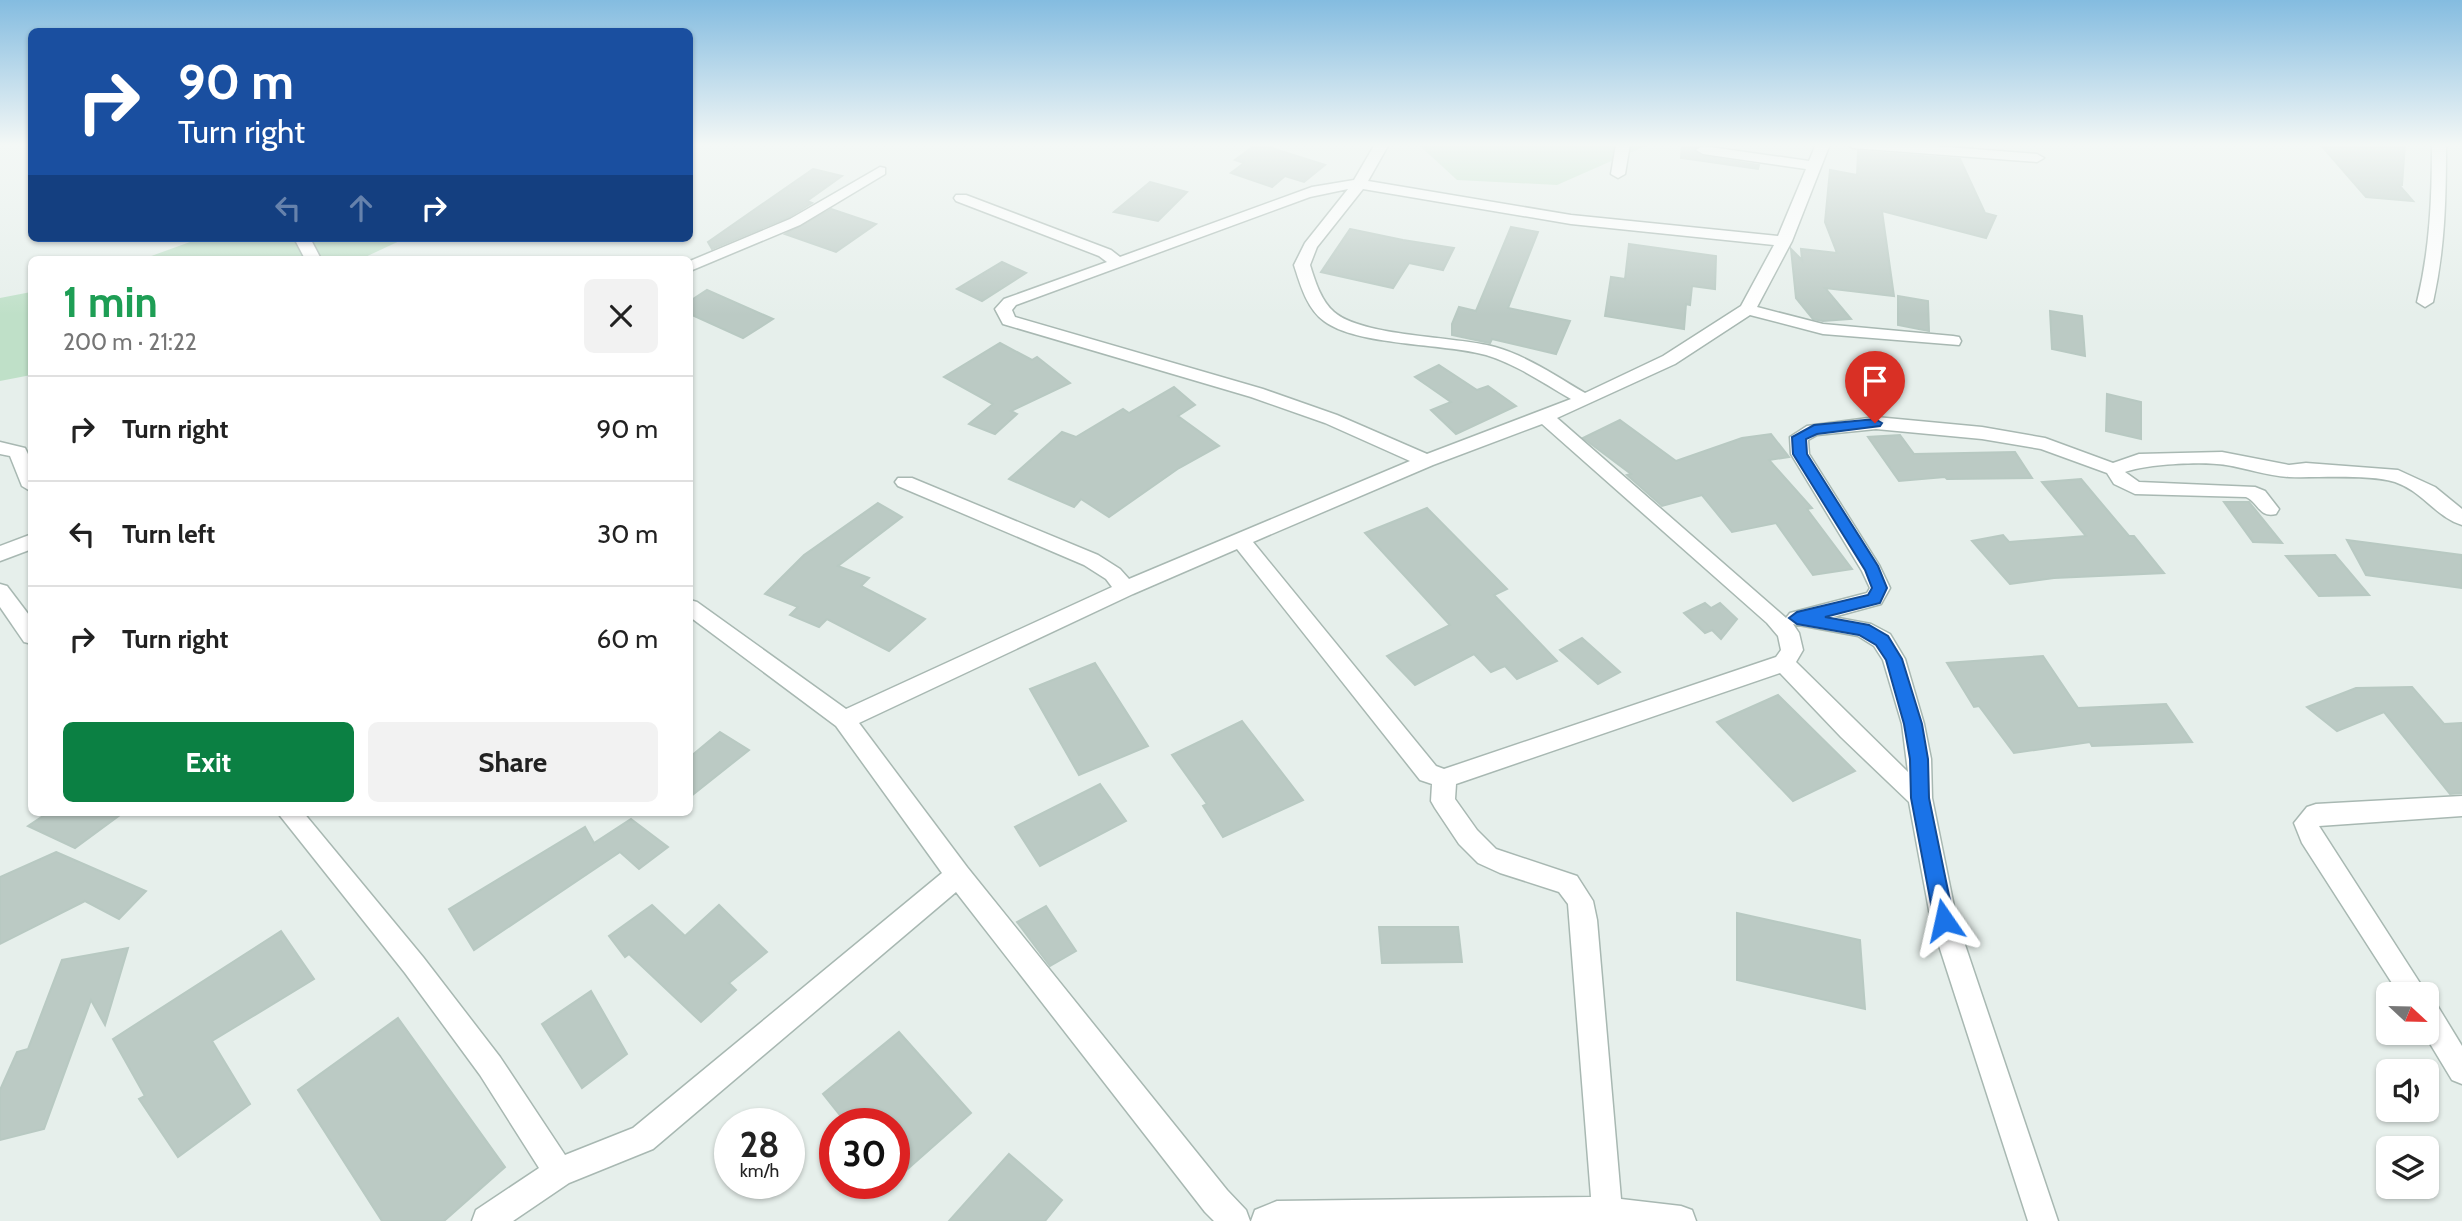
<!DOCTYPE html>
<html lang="en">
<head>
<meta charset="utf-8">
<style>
  :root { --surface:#fff; --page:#f2f2f2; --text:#222; --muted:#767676; --line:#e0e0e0; --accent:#0b8043 }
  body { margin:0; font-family:Cabin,sans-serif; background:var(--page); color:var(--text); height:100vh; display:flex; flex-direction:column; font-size:26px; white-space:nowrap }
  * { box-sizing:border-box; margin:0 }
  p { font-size:23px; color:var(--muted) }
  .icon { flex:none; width:38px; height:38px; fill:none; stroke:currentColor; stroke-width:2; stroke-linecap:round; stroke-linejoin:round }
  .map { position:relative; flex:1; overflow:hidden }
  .sheet { position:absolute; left:28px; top:256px; width:665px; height:560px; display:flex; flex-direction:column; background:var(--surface); border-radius:10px; box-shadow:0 2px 5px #0004 }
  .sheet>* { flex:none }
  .banner { position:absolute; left:28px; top:28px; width:665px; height:214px; border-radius:10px; box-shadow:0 2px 5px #0004; background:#1a4fa0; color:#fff; overflow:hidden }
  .needle { width:46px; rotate:112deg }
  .tools { position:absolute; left:2376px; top:982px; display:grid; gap:14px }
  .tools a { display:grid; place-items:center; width:63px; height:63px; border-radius:10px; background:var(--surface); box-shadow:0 2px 5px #0004; font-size:35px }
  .speed { position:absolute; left:714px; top:1108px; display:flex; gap:14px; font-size:35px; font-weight:700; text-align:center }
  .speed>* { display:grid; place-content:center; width:91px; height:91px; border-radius:50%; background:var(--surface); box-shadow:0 2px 5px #0004; line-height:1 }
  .speed small { font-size:18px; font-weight:400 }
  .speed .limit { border:10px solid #d22; background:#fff; color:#111 }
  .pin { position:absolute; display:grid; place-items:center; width:60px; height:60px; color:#fff; margin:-72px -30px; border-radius:50% 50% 50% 0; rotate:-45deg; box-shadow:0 0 7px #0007 }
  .pin .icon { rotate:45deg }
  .me { position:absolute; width:77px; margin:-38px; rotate:349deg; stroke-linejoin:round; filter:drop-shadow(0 0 5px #0008) }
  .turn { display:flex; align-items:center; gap:24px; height:147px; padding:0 35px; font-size:32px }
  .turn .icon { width:91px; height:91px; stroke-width:2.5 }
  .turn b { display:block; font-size:49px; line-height:60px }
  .lanes { display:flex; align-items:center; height:66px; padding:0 35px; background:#0003; justify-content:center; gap:35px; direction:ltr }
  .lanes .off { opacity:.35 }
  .round { display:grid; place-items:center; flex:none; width:74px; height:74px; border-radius:10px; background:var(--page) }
  .head { display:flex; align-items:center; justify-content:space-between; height:119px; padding:0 35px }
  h1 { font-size:42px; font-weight:700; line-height:52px; color:#1e9e55 }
  .cta { display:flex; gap:14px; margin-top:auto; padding:14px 35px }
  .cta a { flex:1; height:80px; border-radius:10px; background:var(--accent); color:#fff; font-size:28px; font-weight:700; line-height:80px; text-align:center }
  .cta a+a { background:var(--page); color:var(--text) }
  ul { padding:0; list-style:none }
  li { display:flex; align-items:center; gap:21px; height:105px; padding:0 35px; border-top:2px solid var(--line) }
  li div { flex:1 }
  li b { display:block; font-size:26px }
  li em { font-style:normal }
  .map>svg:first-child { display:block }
  .green { fill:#bfe0c8 }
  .building { fill:#bbcac4; stroke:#b8c9c2; stroke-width:2 }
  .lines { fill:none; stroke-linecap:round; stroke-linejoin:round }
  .minor-casing { stroke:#a8b8b2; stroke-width:3 }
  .minor { fill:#fff; fill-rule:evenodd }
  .route { fill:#1a73e8; stroke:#114b97; stroke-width:2 }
</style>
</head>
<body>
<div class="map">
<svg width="2462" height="1221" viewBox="0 0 2462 1221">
  <rect width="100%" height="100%" fill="#e6efeb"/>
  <g class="green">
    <polygon points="1418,144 1650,144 1557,185 1457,180"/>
    <polygon points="201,238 406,238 361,259 143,259"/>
    <polygon points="31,292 31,375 0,381 0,298"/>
  </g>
  <g class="building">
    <polygon points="1257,144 1259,144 1325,165 1304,182 1285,176 1272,187 1231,173 1244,163 1235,160"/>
    <polygon points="1682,144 1701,144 1694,151 1702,156 1759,165 1758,169 1681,158"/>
    <polygon points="2320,144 2405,144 2402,185 2399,185 2413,201 2366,197"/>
    <polygon points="1858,151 1960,159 1985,213 1996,216 1986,238 1882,211 1894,296 1825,288 1851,319 1823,321 1813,319 1796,298 1791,249 1802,260 1801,249 1837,253 1825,222 1830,170 1857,175"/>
    <polygon points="813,169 842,176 807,201 812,203 789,217 712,249 708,242"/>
    <polygon points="1150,182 1187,192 1158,221 1114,212"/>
    <polygon points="831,209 876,224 836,252 785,234"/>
    <polygon points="1511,227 1538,232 1508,308 1570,321 1556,354 1492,339 1490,343 1452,335 1452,324 1459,307 1476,311"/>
    <polygon points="1350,229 1403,240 1454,248 1443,270 1409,263 1393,288 1321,272"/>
    <polygon points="1629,244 1716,256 1715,289 1692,286 1690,305 1686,304 1684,329 1605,316 1611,277 1625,279"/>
    <polygon points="1002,262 1026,273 982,301 957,289"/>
    <polygon points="707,290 773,319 743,338 690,314 690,301"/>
    <polygon points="1898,296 1928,301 1929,331 1898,325"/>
    <polygon points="2050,311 2082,316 2085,356 2052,349"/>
    <polygon points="1000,343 1032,360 1037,357 1070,383 1011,411 1017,414 995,434 969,424 993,404 944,377"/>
    <polygon points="1439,365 1477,390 1488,386 1516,406 1456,434 1431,410 1451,402 1415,377"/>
    <polygon points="1174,387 1195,405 1178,416 1219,446 1179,468 1109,517 1081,499 1074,507 1009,479 1062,432 1076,437 1123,409 1129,413"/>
    <polygon points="2107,394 2141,402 2141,439 2106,431"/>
    <polygon points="1620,420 1676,461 1742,438 1771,434 1789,457 1769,460 1812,508 1807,509 1852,569 1813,575 1776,523 1732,532 1702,495 1662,506 1627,475 1631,474 1583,438"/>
    <polygon points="1900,435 1914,454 2015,452 2032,478 1947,479 1945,477 1899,481 1868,437"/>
    <polygon points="2081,479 2129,536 2134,536 2164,573 2054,578 2010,584 1972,541 2003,535 2009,542 2086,536 2042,482"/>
    <polygon points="2224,502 2249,502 2282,543 2253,542"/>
    <polygon points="878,503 902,517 838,566 869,578 861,586 925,619 889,651 827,619 819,627 790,615 798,607 765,594 804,555"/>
    <polygon points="1427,508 1507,589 1494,595 1557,661 1517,679 1505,666 1491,672 1474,654 1415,685 1387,656 1450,625 1365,533"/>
    <polygon points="2347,540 2462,555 2462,588 2366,575"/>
    <polygon points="2335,555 2369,595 2319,596 2286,556"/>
    <polygon points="1705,603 1711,608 1720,603 1737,619 1721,639 1712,630 1705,633 1684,613"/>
    <polygon points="1582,638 1620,672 1598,684 1560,650"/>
    <polygon points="2043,656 2078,708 2166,704 2192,742 2092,746 2090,742 2014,753 1979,706 1974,707 1947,663"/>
    <polygon points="1095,663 1148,746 1079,775 1030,689"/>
    <polygon points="2412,687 2444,724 2462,723 2462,793 2450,794 2384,712 2337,731 2307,707 2356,688"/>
    <polygon points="1778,695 1855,771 1793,801 1717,722"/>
    <polygon points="1242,721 1303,800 1223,837 1203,806 1207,804 1172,755"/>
    <polygon points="720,732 749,750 690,797 690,757"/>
    <polygon points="1100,784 1126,821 1040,866 1015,827"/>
    <polygon points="49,812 124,812 75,848 28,826"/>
    <polygon points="631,819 668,847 639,869 620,852 474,950 449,909 585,827 594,843"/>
    <polygon points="56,852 146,891 119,919 85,901 0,944 0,877"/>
    <polygon points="652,905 685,936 719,905 767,952 729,983 736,990 701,1022 629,954 625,957 609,936"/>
    <polygon points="1046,906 1076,951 1050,966 1017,922"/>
    <polygon points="1737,913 1860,940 1865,1009 1737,980"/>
    <polygon points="1379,927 1458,927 1462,962 1382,963"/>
    <polygon points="281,931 314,979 212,1041 250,1104 178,1157 139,1099 145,1096 113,1039"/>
    <polygon points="128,948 105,1025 91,1000 44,1129 0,1140 0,1090 17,1052 28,1049 62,960"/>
    <polygon points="591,991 627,1054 582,1088 542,1024"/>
    <polygon points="398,1018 505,1167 444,1221 382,1221 298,1090"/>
    <polygon points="899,1032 971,1113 894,1181 894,1124 847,1124 823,1094"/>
    <polygon points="1009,1154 1062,1200 1045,1221 949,1221"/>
  </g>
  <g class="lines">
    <g class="minor-casing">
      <g id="minor">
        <path d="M1375 144H1389L1368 181 1571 215 1778 236 1806 169 1703 154 1696 150 1703 146 1809 161 1816 144H1830L1792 241 1757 307 1823 324 1953 336 1959 337 1961 341 1959 345 1823 334 1750 315 1675 364 1557 418 1786 618 1790 613 1867 593 1870 588 1862 571 1791 454 1790 437 1807 426 1876 417 1982 427 2045 438 2113 463 2139 454 2222 452 2289 465 2306 463 2398 470 2435 487 2462 509V525C2436 517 2422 491 2395 482 2368 474 2317 478 2289 477 2268 476 2246 468 2226 465 2202 461 2148 464 2125 472L2139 482 2255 487 2265 491 2279 509 2276 514C2259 518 2259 503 2246 497L2135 494 2114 484 2107 473 2041 449 1982 439 1876 429 1817 435 1808 440 1809 454 1879 565 1890 588 1881 604 1833 617 1871 624 1890 634 1905 659 1924 724 1931 759 1932 798 1957 921 2058 1221H2028L1931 921 1909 802 1841 737 1780 673 1456 784 1455 799 1477 830 1496 849 1577 876 1593 901 1597 920 1621 1199 1681 1206 1692 1210 1696 1221H1251L1255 1210 1277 1201 1591 1197 1568 904 1559 892 1500 873 1478 863 1459 844 1435 808 1431 801 1432 784 1420 780 1237 549 1133 594 859 723 967 867 1227 1190 1246 1210 1250 1221H1214L1205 1212 956 892 653 1149 569 1183 513 1221H472L476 1210 539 1168 480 1075 405 973 277 812H303L423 957 500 1057 565 1155 633 1128 942 873 836 726 690 617V600L697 602 846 709 1112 587 1106 579 1084 565 898 486 895 482 898 478H912L1098 555 1120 569 1129 579 1410 461 1325 423 1251 397 1003 324 995 309 1004 299 1107 262 1099 256 956 201 954 198 956 195H966L1111 250 1120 257 1312 187 1354 180ZM1348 189 1305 243 1294 265C1300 284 1307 309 1324 321 1357 346 1443 343 1486 355 1516 364 1543 383 1571 399L1427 454 1337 415 1263 389 1015 317 1012 310 1016 305 1310 197ZM1363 189 1571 224 1774 245 1741 306 1663 356 1585 393C1556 376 1527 356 1495 347 1455 336 1363 337 1334 312 1321 301 1315 281 1310 265L1317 247ZM1542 424 1767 623 1778 636 1781 650 1776 657 1444 769 1436 766 1253 542 1433 465ZM1793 624 1858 636 1874 646 1883 660 1902 724 1908 772 1796 662 1803 650 1799 633Z"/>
        <polygon points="1616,144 1630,144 1625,174 1618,178 1611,174"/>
        <polygon points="1846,144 1909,144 2037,154 2044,158 2037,162 1853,148"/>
        <path d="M2432 144H2446C2446 199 2445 248 2433 302L2425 307 2417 302C2430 249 2432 198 2432 144Z"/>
        <polygon points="880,167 885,168 885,174 800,225 690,271 690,261 790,219"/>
        <polygon points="294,238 310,238 321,259 305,259"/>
        <path d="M0 442 25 448C33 462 32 476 32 492L22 486 10 456 0 454Z"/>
        <polygon points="32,534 32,549 0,561 0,546"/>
        <polygon points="0,584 7,586 32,619 32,644 24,642 0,607"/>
        <polygon points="2462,796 2462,816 2319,826 2427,994 2399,994 2302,843 2294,823 2307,807 2316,804"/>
        <polygon points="2427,1001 2437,1005 2462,1046 2462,1084 2452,1080 2423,1032 2427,1032"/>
      </g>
    </g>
    <use href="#minor" class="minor"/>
  </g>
  <linearGradient id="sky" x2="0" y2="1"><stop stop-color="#84bce0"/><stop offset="0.46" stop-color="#f4f8f6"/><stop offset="1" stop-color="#f4f8f6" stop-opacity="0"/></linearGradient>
  <rect width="2462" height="315" fill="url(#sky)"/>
  <polygon class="route" points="1875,419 1882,423 1880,426 1817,434 1806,439 1807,454 1878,566 1887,588 1880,603 1825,617 1869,625 1888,636 1902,659 1922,724 1928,759 1929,798 1954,920 1951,927 1944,929 1937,927 1934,920 1911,798 1910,759 1904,724 1886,660 1876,645 1859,635 1797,624 1789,618 1797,612 1868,595 1872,588 1865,570 1793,454 1792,437 1814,425"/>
</svg>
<div class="tools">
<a><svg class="needle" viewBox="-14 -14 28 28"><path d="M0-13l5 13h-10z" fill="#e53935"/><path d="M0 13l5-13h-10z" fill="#767676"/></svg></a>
<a><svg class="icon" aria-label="sound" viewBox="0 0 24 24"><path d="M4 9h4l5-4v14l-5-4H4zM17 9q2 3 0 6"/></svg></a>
<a><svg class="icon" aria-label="layers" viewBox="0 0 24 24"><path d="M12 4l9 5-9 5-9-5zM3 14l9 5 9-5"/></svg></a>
</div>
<div class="speed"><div>28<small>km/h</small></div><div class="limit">30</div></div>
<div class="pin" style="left:1875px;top:423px;background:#d93025"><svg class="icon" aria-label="arrive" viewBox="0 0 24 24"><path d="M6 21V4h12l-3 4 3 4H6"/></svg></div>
<svg class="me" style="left:1944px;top:920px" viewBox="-20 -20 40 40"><path d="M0-17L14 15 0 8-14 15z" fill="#1a73e8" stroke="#fff" stroke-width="4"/></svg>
<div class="banner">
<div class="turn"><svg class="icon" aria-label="right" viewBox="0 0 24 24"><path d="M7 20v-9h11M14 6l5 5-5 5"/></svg><div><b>90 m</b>Turn right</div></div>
<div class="lanes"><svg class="icon off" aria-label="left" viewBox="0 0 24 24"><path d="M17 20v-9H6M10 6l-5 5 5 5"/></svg><svg class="icon off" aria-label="ahead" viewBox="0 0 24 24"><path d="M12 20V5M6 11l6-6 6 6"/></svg><svg class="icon" aria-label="right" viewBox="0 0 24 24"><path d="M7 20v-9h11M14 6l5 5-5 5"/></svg></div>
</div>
<section class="sheet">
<div class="head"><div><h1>1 min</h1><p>200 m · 21:22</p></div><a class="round"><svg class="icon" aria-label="close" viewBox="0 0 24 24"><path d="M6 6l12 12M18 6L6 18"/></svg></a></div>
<ul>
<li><svg class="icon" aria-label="right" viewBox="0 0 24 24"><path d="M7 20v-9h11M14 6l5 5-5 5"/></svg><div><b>Turn right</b></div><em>90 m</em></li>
<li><svg class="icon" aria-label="left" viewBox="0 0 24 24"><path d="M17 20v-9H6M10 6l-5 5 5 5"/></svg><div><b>Turn left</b></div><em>30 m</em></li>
<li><svg class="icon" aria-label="right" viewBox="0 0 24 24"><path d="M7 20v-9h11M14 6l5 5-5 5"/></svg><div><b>Turn right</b></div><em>60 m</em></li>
</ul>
<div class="cta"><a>Exit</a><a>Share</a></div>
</section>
</div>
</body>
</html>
